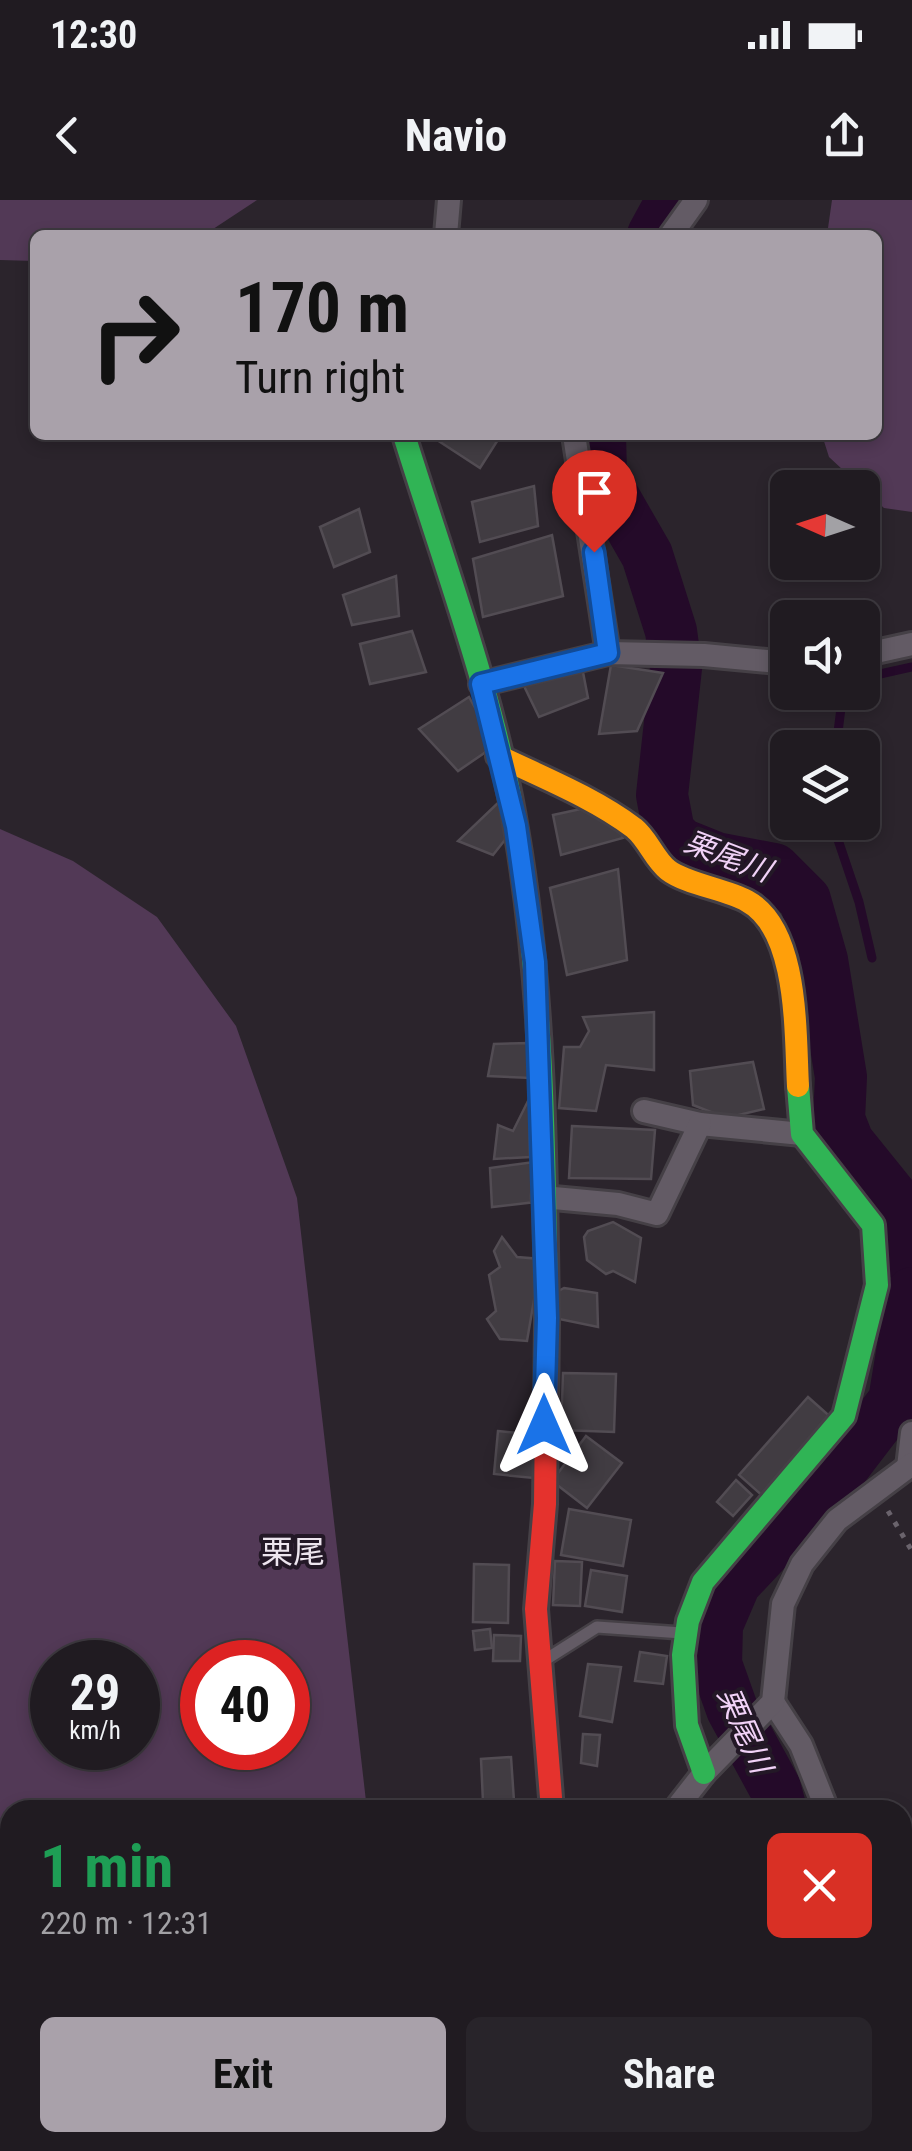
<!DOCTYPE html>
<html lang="en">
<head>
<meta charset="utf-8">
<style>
  :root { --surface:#201b21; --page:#28242a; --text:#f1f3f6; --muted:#a2a1a5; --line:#3d393f; --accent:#a9a1aa }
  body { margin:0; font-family:"Roboto Condensed","Noto Sans JP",sans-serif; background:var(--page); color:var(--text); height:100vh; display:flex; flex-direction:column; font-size:38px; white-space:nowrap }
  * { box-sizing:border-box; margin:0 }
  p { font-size:32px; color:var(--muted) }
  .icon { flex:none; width:55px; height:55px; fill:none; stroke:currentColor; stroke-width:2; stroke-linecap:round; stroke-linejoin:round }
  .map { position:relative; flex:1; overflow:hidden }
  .details { position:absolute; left:0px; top:1600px; width:912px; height:352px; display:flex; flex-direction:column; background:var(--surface); border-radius:30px 30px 0 0; box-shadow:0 5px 15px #0003,0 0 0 2px var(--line) }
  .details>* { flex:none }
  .banner { position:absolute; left:30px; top:30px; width:852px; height:210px; border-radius:15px; box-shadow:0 5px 15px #0003,0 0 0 2px var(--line); background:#a9a1aa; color:#111; overflow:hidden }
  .needle { width:65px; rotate:273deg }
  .controls { position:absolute; left:770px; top:270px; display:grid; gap:20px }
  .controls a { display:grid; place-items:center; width:110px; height:110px; border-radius:15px; background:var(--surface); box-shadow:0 5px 15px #0003,0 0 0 2px var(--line); font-size:50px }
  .speed { position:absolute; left:30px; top:1440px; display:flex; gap:20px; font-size:50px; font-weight:700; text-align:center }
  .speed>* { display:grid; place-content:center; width:130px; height:130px; border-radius:50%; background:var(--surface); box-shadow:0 5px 15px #0003,0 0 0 2px var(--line); line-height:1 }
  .speed small { font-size:25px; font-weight:400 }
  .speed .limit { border:15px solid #d22; background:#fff; color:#111 }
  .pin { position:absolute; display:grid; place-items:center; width:85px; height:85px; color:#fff; margin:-102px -42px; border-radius:50% 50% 50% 0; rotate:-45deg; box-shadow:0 0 10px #0007 }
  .pin .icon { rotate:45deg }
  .me { position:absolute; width:110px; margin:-55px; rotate:0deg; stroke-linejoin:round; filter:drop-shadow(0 0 8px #0008) }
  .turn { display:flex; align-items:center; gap:35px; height:210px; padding:0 40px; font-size:45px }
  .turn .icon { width:130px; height:130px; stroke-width:2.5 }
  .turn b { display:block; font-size:70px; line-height:85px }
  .round { display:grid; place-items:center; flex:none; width:105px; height:105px; border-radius:15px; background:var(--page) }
  .overview { display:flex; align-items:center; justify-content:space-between; height:170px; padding:0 40px }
  h1 { font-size:60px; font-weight:700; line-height:75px; color:#1e9e55 }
  .primary-button { display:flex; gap:20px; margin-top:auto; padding:20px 40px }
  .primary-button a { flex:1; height:115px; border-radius:15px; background:var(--accent); color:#111; font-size:40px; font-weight:700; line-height:115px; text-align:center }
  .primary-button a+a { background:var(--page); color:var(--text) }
  .status { display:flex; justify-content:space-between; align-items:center; height:70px; padding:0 50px; background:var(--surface); direction:ltr }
  .status svg { height:28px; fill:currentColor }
  header { display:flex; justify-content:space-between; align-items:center; height:130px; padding:0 40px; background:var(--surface); font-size:45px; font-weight:700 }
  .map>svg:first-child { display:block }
  .green { fill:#523956; fill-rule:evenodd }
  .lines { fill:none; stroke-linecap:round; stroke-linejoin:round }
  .stream { stroke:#240a29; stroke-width:9 }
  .river { stroke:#240a29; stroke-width:52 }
  .building { fill:#413c42; stroke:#524c53; stroke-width:2.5 }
  .lane-casing { stroke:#454046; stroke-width:16 }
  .street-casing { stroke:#454046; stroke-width:28 }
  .fast-casing { stroke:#454046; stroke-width:28 }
  .slow-casing { stroke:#454046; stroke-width:28 }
  .jam-casing { stroke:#454046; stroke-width:28 }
  .path { stroke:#6a636c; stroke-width:5; stroke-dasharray:5 8; stroke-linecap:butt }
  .lane { stroke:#635b65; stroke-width:11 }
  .street { stroke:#635b65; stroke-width:22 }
  .fast { stroke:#30b455; stroke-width:22 }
  .slow { stroke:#ff9f0a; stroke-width:22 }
  .jam { stroke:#e5322d; stroke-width:22 }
  .route-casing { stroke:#114b97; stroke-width:25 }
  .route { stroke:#1a73e8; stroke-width:18 }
  .labels { text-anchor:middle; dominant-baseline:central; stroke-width:8; stroke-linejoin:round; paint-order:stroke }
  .water-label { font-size:30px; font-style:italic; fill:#f1d2f7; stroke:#231826 }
  .quarter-label { font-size:32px; fill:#ede5ee; stroke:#231826 }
</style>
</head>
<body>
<div class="status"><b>12:30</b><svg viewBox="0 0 49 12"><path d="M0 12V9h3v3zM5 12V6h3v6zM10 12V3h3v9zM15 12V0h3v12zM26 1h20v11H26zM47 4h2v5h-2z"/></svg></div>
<header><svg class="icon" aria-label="back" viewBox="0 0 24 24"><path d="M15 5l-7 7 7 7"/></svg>Navio<svg class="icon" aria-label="share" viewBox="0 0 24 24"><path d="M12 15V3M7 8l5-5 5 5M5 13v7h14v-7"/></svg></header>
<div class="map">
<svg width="912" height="1951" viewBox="0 0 912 1951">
  <rect width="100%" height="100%" fill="#2b242c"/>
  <g class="green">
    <polygon points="0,0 257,0 204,35 35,35 35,61 0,60"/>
    <polygon points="832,0 912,0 912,312 884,308 829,257 822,235 878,235 878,35 827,35"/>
    <path d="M0 629 73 661 157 717 236 826 297 998 367 1610H10V1942L280 1943 275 1951H0ZM52 1462H138V1548H52ZM202 1462H288V1548H202Z"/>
  </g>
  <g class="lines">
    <g class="stream">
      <polyline points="862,478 912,467"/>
      <polyline points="836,548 843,492"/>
      <polyline points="832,622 859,702 872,758"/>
      <polyline points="0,1899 10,1903"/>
      <polyline points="53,1942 60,1951"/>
    </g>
    <g class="river">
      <polyline points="653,35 672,0"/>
      <polyline points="600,235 601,275 647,355 671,431 676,468 662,595 669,632 681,644 716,658 774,669 805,700 822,760 841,877 839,919 848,942 902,1009 911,1035 912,1063"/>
      <polyline points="781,1610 775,1588 732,1509 716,1464 717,1425 735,1383 842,1269 894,1201 912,1093"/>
      <polyline points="685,1951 687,1942"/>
    </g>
  </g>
  <g class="building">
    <polygon points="435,235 501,235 480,268 434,238"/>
    <polygon points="534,286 538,326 480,342 472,302"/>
    <polygon points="359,309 370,352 334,367 320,327"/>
    <polygon points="552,335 563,396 483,417 473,359"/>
    <polygon points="396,376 399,416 352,425 343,395"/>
    <polygon points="412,431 426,472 370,484 360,444"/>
    <polygon points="611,465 663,473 637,531 599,534"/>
    <polygon points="582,467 588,498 539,517 524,486"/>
    <polygon points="469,497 496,545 458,571 419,529"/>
    <polygon points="500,601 516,626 493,655 458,641"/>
    <polygon points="613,602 623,638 561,655 553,615"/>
    <polygon points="618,669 627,760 567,775 550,688"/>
    <polygon points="654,812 654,870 606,865 596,911 559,908 564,847 580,847 589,831 583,817"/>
    <polygon points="530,843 531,878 488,876 494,844"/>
    <polygon points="753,862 764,909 726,918 693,905 690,871"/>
    <polygon points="529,899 530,957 494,959 498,925 513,931"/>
    <polygon points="572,926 655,930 651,979 569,978"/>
    <polygon points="542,961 535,1002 492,1007 490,968"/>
    <polygon points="613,1022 641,1038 635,1082 613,1071 606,1074 587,1060 584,1037 588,1031"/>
    <polygon points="502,1037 517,1057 541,1059 527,1141 500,1139 487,1119 496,1111 489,1075 500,1067 494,1051"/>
    <polygon points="564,1088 597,1093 598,1127 559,1119 551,1095"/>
    <polygon points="563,1173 616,1174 614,1232 561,1230"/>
    <polygon points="808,1197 834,1220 765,1298 739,1275"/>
    <polygon points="498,1231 548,1236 544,1279 494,1274"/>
    <polygon points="586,1236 622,1263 587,1308 552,1281"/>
    <polygon points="736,1280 752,1295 733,1316 717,1302"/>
    <polygon points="569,1309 631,1320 623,1366 561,1355"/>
    <polygon points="555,1361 582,1362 580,1406 553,1405"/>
    <polygon points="474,1364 509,1365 508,1423 473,1422"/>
    <polygon points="591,1370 627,1376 622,1412 585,1406"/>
    <polygon points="490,1429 492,1448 475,1450 473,1431"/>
    <polygon points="494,1435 521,1436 520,1461 493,1461"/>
    <polygon points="640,1452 667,1456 663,1484 635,1481"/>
    <polygon points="588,1464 621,1467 612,1522 580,1516"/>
    <polygon points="583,1534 600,1535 597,1566 581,1563"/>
    <polygon points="511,1557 514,1601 483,1602 481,1559"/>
  </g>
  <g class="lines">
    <g class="lane-casing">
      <polyline id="lane" points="545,1460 597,1427 682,1433"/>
    </g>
    <g class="street-casing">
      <g id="street">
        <polyline points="446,35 449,0"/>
        <polyline points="671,35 696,0"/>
        <polyline points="574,235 608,453"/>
        <polyline points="862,455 912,444"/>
        <polyline points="481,484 608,453 704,455 788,463"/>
        <polyline points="644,911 700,924 802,934"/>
        <polyline points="543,997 618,1004 657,1014 700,924"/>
        <polyline points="908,1267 912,1233"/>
        <polyline points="773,1502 801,1545 827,1610"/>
        <polyline points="675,1610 704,1573 773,1502 783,1404 802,1364 837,1320 912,1264"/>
        <polyline points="553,1951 553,1942"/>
        <polyline points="719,1951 721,1942"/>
        <polyline points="901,1951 910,1937"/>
      </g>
    </g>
    <g class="fast-casing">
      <g id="fast">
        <path d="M404 235C444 364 494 496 516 629 544 791 545 958 547 1122"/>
        <polyline points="704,1573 687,1525 683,1455 688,1421 703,1382 844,1216 877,1085 873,1025 802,934 798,886"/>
      </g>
    </g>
    <g class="slow-casing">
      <path id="slow" d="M498 556C544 578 594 598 634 628 648 639 654 659 668 670 686 684 725 689 747 701 799 729 795 833 798 886"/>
    </g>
    <g class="jam-casing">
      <polyline id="jam" points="547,1122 545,1304 536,1409 552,1610"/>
    </g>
    <g class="path">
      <polyline points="888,1311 912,1351"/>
      <polyline points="902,1702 912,1703"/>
    </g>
    <use href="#lane" class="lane"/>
    <use href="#street" class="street"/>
    <use href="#fast" class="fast"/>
    <use href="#slow" class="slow"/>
    <use href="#jam" class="jam"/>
  </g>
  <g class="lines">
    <g class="route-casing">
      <polyline id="route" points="544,1225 547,1118 535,762 516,626 481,484 608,453 594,352"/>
    </g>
    <use href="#route" class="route"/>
  </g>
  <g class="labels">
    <g class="water-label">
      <text transform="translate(728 656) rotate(21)">栗尾川</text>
      <text transform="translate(745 1530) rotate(66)">栗尾川</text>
    </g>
    <g class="quarter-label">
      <text x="293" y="1352">栗尾</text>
    </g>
  </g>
</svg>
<div class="controls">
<a><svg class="needle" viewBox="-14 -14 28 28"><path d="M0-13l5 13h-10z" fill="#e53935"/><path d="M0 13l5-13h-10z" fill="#a2a1a5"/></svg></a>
<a><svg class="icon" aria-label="sound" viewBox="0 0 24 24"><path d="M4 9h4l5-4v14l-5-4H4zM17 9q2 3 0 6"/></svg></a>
<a><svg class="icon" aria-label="layers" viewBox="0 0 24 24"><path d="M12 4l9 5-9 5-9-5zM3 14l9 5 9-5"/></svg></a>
</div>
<div class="speed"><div>29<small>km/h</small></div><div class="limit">40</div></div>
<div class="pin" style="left:594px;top:352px;background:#d93025"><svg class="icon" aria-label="arrive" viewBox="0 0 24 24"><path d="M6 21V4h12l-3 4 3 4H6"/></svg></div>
<svg class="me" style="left:544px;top:1225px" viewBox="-20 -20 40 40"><path d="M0-17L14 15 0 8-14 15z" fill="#1a73e8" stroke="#fff" stroke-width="4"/></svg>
<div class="banner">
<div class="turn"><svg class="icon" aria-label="right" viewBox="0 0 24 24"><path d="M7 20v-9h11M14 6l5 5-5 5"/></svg><div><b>170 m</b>Turn right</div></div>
</div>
<section class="details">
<div class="overview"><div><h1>1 min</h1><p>220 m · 12:31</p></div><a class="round" style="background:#d93025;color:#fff"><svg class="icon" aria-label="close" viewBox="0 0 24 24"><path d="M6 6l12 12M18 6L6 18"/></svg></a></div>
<div class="primary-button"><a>Exit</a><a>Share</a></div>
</section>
</div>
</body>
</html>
